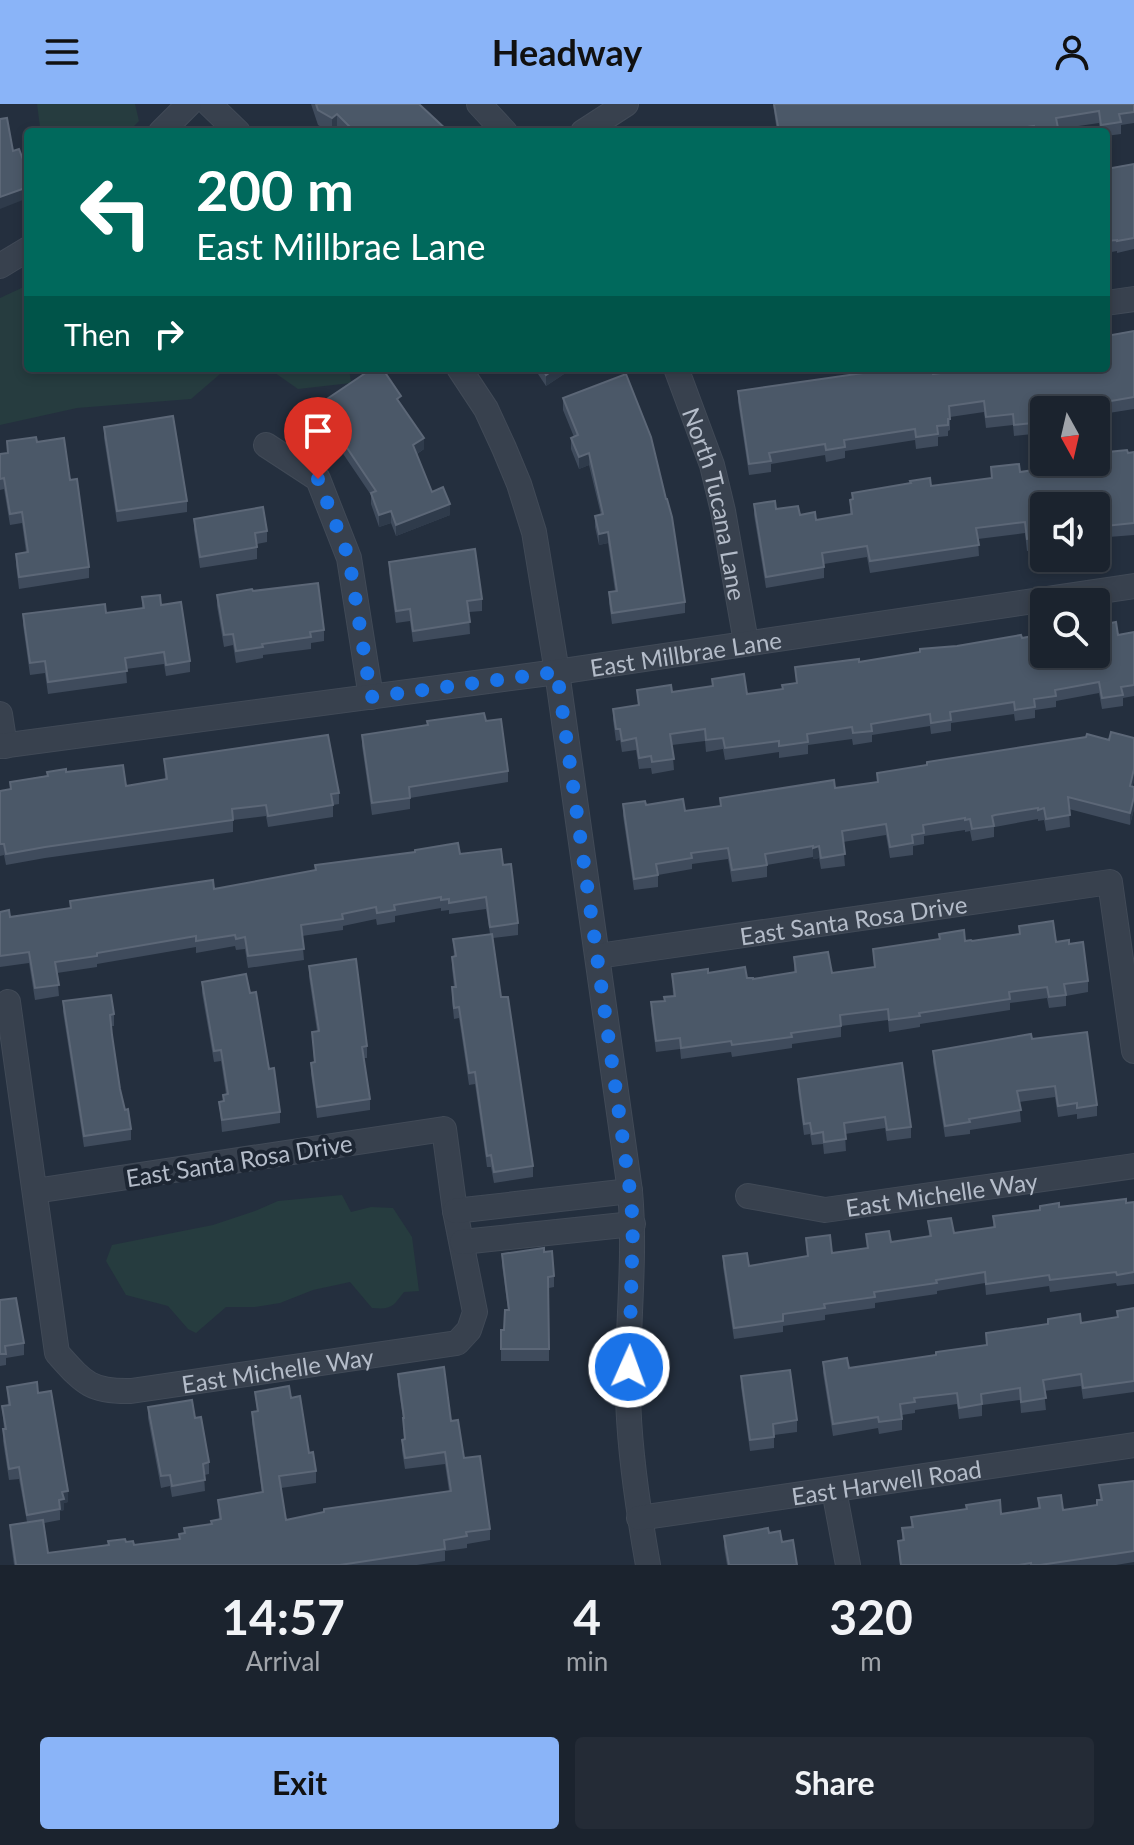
<!DOCTYPE html>
<html lang="en">
<head>
<meta charset="utf-8">
<style>
  :root { --surface:#1b232e; --page:#242b36; --text:#f1f3f6; --muted:#a0a4aa; --line:#39404a; --accent:#8ab4f8 }
  body { margin:0; font-family:Lato,sans-serif; background:var(--page); color:var(--text); height:100vh; display:flex; flex-direction:column; font-size:30px; white-space:nowrap }
  * { box-sizing:border-box; margin:0 }
  p { font-size:26px; color:var(--muted) }
  .icon { flex:none; width:44px; height:44px; fill:none; stroke:currentColor; stroke-width:2; stroke-linecap:round; stroke-linejoin:round }
  .map { position:relative; height:1461px; overflow:hidden }
  .details { display:flex; flex-direction:column; background:var(--surface); flex:1 }
  .details>* { flex:none }
  .guide { position:absolute; left:24px; top:24px; width:1086px; height:244px; border-radius:8px; box-shadow:0 4px 12px #0003,0 0 0 2px var(--line); background:#00695c; color:#fff; overflow:hidden }
  .needle { width:52px; rotate:172deg }
  .tools { position:absolute; left:1030px; top:292px; display:grid; gap:16px }
  .tools a { display:grid; place-items:center; width:80px; height:80px; border-radius:8px; background:var(--surface); box-shadow:0 4px 12px #0003,0 0 0 2px var(--line); font-size:40px }
  .pin { position:absolute; display:grid; place-items:center; width:68px; height:68px; color:#fff; margin:-82px -34px; border-radius:50% 50% 50% 0; rotate:-45deg; box-shadow:0 0 8px #0007 }
  .pin .icon { rotate:45deg }
  .me { position:absolute; width:88px; margin:-44px; rotate:2deg; stroke-linejoin:round; filter:drop-shadow(0 0 6px #0008) }
  .turn { display:flex; align-items:center; gap:28px; height:168px; padding:0 40px; font-size:36px }
  .turn .icon { width:104px; height:104px; stroke-width:2.5 }
  .turn b { display:block; font-size:56px; line-height:68px }
  .then { display:flex; align-items:center; height:76px; padding:0 40px; background:#0003; gap:16px; font-size:30px }
  .eta { display:flex; justify-content:space-evenly; align-items:center; height:136px; text-align:center }
  .eta b { font-size:48px; font-weight:700; line-height:56px }
  .primary-button { display:flex; gap:16px; margin-top:auto; padding:16px 40px }
  .primary-button a { flex:1; height:92px; border-radius:8px; background:var(--accent); color:#111; font-size:32px; font-weight:700; line-height:92px; text-align:center }
  .primary-button a+a { background:var(--page); color:var(--text) }
  header { display:flex; justify-content:space-between; align-items:center; height:104px; padding:0 40px; background:var(--accent); color:#111; font-size:36px; font-weight:700 }
  .map>svg:first-child { display:block }
  .green { fill:#263c3f }
  .lines { fill:none; stroke-linecap:round; stroke-linejoin:round }
  .minor-casing { stroke:#414a57; stroke-width:26 }
  .minor { stroke:#38414e; stroke-width:24 }
  .wall { fill:#3f4b5c }
  .shaded-wall { fill:#2f3b4b }
  .building { fill:#4b5868; stroke:#5c6777; stroke-width:2 }
  .route { stroke:#1a73e8; stroke-width:14; stroke-dasharray:0 25.2 }
  .labels { text-anchor:middle; dominant-baseline:central; stroke-width:8; stroke-linejoin:round; paint-order:stroke }
  .street-label { font-size:24px; fill:#b4bcc9; stroke:#1d2633 }
</style>
</head>
<body>
<header><svg class="icon" aria-label="menu" viewBox="0 0 24 24"><path d="M4 6h16M4 12h16M4 18h16"/></svg>Headway<svg class="icon" aria-label="person" viewBox="0 0 24 24"><circle cx="12" cy="8" r="4"/><path d="M4 21q1-7 8-7t8 7"/></svg></header>
<div class="map">
<svg width="1134" height="1461" viewBox="0 0 1134 1461">
  <rect width="100%" height="100%" fill="#242f3e"/>
  <g class="green">
    <polygon points="37,0 135,0 139,17 128,28 43,28 40,23"/>
    <polygon points="28,181 28,264 227,264 191,295 77,304 0,321 0,194"/>
    <polygon points="268,264 349,264 351,279 298,285"/>
    <path d="M342 1091 351 1108 371 1103 393 1104 412 1133 419 1187 404 1188C393 1202 392 1206 372 1204L350 1178 313 1186 280 1199 255 1203H226L196 1229 188 1225 168 1202 126 1191 106 1157 112 1141 213 1121 255 1107 278 1097Z"/>
  </g>
  <g class="lines">
    <g class="minor-casing">
      <g id="minor">
        <polyline points="209,0 238,28"/>
        <polyline points="479,0 505,28"/>
        <polyline points="161,28 189,0"/>
        <polyline points="583,28 626,0"/>
        <polyline points="0,162 28,145"/>
        <polyline points="1106,199 1134,195"/>
        <path d="M459 264 486 305 504 344 519 380 534 428 557 568 630 1087C636 1154 627 1222 628 1290 629 1347 638 1405 648 1461"/>
        <path id="s1" d="M676 264 712 361 723 407 746 538"/>
        <polyline points="266,341 318,375 349,454 371,593"/>
        <polyline points="0,610 5,642"/>
        <path id="s2" d="M0 642 557 568 1134 482"/>
        <path id="s3" d="M598 852 1110 778 1134 947"/>
        <path id="s4" d="M8 898 57 1249C83 1278 90 1288 131 1287L457 1239 469 1226 475 1208 455 1107 444 1025 35 1087"/>
        <path id="s5" d="M748 1092 825 1106 1134 1062"/>
        <polyline points="455,1107 630,1087"/>
        <polyline points="462,1138 633,1120"/>
        <polyline points="834,1386 848,1461"/>
        <path id="s6" d="M639 1414 1134 1341"/>
      </g>
    </g>
    <use href="#minor" class="minor"/>
  </g>
  <g class="wall">
    <polygon points="311,0 419,0 449,28 340,28 337,24 333,28 330,28 318,21"/>
    <polygon points="773,0 1134,0 1134,19 1121,21 1121,30 1106,32 1106,28 1100,28 1099,19 1058,25 1058,28 777,28"/>
    <polygon points="1134,60 1134,145 1117,149 1117,147 1106,149 1106,65"/>
    <polygon points="1134,227 1134,305 1096,311 1096,306 1044,306 1044,326 1042,327 1042,329 1014,332 1013,321 986,324 984,308 950,313 950,326 948,327 948,332 938,333 938,342 916,345 915,336 845,347 845,354 826,358 825,351 771,360 771,368 749,371 738,298 738,287 933,270 975,265 974,264 1106,264"/>
    <polygon points="534,264 573,264 546,282"/>
    <polygon points="563,294 685,498 685,509 612,520 609,499 609,488 615,487 608,439 599,441 595,423 595,412 601,411 589,361 579,365 571,345 571,334 574,333 563,306"/>
    <polygon points="321,299 401,301 424,345 417,350 432,388 450,411 396,432 391,419 379,423 371,400 371,391 329,329 329,322 321,310"/>
    <polygon points="104,323 187,397 187,408 117,418 104,334"/>
    <polygon points="7,337 37,338 70,376 89,463 89,474 19,485 16,461 16,450 26,448 22,419 10,421 4,385 0,386 0,350 7,349"/>
    <polygon points="1108,348 1134,348 1134,431 1096,434 1096,402 1044,402 1044,444 1027,447 1025,429 978,435 979,452 870,469 867,453 824,460 824,474 766,484 754,411 754,400 816,416 850,410 850,396 852,396 852,389 931,382 991,374 991,363 1020,368 1047,366 1108,357"/>
    <polygon points="194,415 267,427 267,438 257,440 257,455 200,464 194,426"/>
    <polygon points="389,458 482,495 482,507 469,508 470,530 413,538 410,517 396,519 389,469"/>
    <polygon points="253,487 324,526 324,537 311,539 311,545 263,551 263,554 236,559 233,541 224,543 217,502 217,491"/>
    <polygon points="142,493 161,501 190,557 190,568 166,572 164,560 126,565 127,579 48,590 45,569 30,571 23,521 23,510 106,509 142,504"/>
    <polygon points="1134,528 1134,592 1123,594 1123,602 1102,605 1099,589 1056,597 1056,603 1035,606 1035,614 1015,617 1014,610 951,619 951,627 931,630 930,622 872,631 872,638 853,641 852,635 808,641 808,650 779,654 779,648 725,656 723,645 706,648 705,637 672,641 674,666 652,670 651,664 639,665 636,646 622,648 620,636 616,637 613,616 613,605 638,601 637,586 672,588 712,582 712,575 747,590 782,585 796,579 795,563 859,558 957,542 1022,534 1118,531"/>
    <polygon points="427,617 486,617 508,667 508,678 410,694 410,705 372,711 362,642 362,631 427,622"/>
    <polygon points="1134,634 1134,677 1132,683 1134,683 1134,705 1130,721 1069,705 1070,723 1046,727 1044,716 1038,717 1038,715 995,723 994,723 994,733 972,737 970,727 965,728 965,726 924,732 924,740 913,742 913,751 890,754 886,731 843,738 845,762 821,765 819,754 813,755 813,753 767,761 767,773 732,778 728,755 692,760 692,765 658,771 658,783 634,786 623,712 623,700 685,707 720,702 720,694 835,684 877,678 877,669 1109,636"/>
    <polygon points="164,655 339,689 339,700 333,701 333,713 268,723 266,712 233,716 233,728 45,754 6,761 4,751 0,752 0,687 10,685 10,678 66,668 126,682 165,675"/>
    <polygon points="460,750 503,761 518,819 518,831 493,834 501,893 533,1062 533,1073 494,1079 491,1063 487,1063 475,980 469,981 459,914 454,915 452,895 452,883 454,883 452,864 452,853 454,853 453,835 490,830 486,805 449,810 449,806 441,807 441,804 395,812 395,818 377,821 376,815 343,822 343,826 302,832 304,856 248,864 245,845 236,846 235,842 196,849 196,843 97,860 97,863 57,869 59,892 35,896 29,859 0,863 0,808 10,813 70,804 70,797 214,785 315,767 315,761"/>
    <polygon points="1019,822 1056,838 1069,840 1088,877 1088,888 1066,892 1066,902 1049,904 1047,894 1010,899 1010,906 920,920 920,923 889,928 888,916 841,922 841,933 792,940 792,944 732,953 731,948 681,955 680,945 656,948 651,910 651,898 664,897 673,892 672,870 708,869 753,875 794,869 794,853 832,869 874,864 873,845 939,835 939,830 965,837 972,837 1019,830"/>
    <polygon points="309,862 367,942 367,954 364,954 370,995 370,1006 317,1014 311,970 311,959 314,958 312,928 317,927 309,873"/>
    <polygon points="202,878 250,889 280,1008 280,1019 222,1028 219,998 223,997 223,991 226,990 221,957 214,958 202,889"/>
    <polygon points="63,897 114,910 114,922 111,922 120,985 125,1006 131,1025 131,1036 84,1043 63,908"/>
    <polygon points="1032,935 1097,1001 1097,1012 1077,1015 1077,1010 1058,1013 1055,993 1019,998 1021,1018 970,1026 970,1030 945,1033 933,958 933,947"/>
    <polygon points="798,975 911,1023 911,1034 887,1037 885,1024 845,1030 846,1047 824,1050 823,1040 812,1041 810,1030 804,1031 798,987"/>
    <polygon points="1134,1098 1134,1180 1117,1182 1116,1179 1050,1188 1049,1182 986,1191 985,1179 937,1187 937,1190 875,1199 875,1204 825,1211 825,1216 783,1222 783,1228 734,1235 723,1163 723,1152 749,1162 807,1153 806,1134 832,1149 867,1144 866,1130 891,1138 929,1132 928,1117 954,1129 993,1123 993,1112 1059,1103"/>
    <polygon points="544,1148 554,1172 554,1183 549,1184 549,1257 501,1257 501,1226 504,1226 508,1206 502,1161 502,1150"/>
    <polygon points="0,1196 24,1239 24,1251 6,1254 6,1261 0,1262"/>
    <polygon points="1134,1204 1134,1288 1083,1295 1081,1282 1044,1287 1046,1306 1021,1309 1020,1296 982,1301 982,1312 959,1315 957,1300 915,1306 915,1309 902,1311 902,1326 879,1330 878,1324 833,1332 823,1269 823,1258 849,1264 936,1251 986,1241 986,1229 1081,1219 1117,1213 1117,1207"/>
    <polygon points="398,1270 451,1317 490,1425 490,1436 467,1440 467,1444 445,1447 445,1457 417,1461 14,1461 10,1432 10,1421 27,1418 19,1375 9,1376 3,1337 4,1325 2,1302 8,1302 7,1283 38,1289 68,1398 64,1399 64,1406 60,1407 60,1416 44,1419 48,1449 126,1438 134,1441 179,1435 179,1430 184,1429 184,1424 211,1420 219,1416 218,1396 262,1389 252,1319 252,1308 257,1307 255,1288 291,1294 316,1367 316,1379 281,1384 286,1416 449,1387 445,1360 405,1365 402,1347 402,1336 404,1336 403,1314 398,1281"/>
    <polygon points="741,1272 797,1316 797,1328 774,1331 774,1344 750,1347 741,1283"/>
    <polygon points="148,1303 195,1314 209,1358 209,1370 204,1371 205,1387 172,1393 170,1382 161,1384 148,1314"/>
    <polygon points="1134,1377 1134,1458 1116,1461 900,1461 898,1437 902,1436 902,1424 911,1423 911,1413 1001,1410 1038,1405 1038,1394 1063,1406 1097,1401 1100,1396 1099,1381"/>
    <polygon points="769,1429 782,1438 797,1461 727,1461 724,1443 724,1432"/>
  </g>
  <g class="shaded-wall">
    <polygon points="337,10 337,24 332,28 332,14"/>
    <polygon points="28,83 28,94 0,105 0,93"/>
    <polygon points="556,264 573,264 546,282 546,271"/>
    <polygon points="424,334 424,345 413,352 413,341"/>
    <polygon points="589,349 589,361 579,365 579,353"/>
    <polygon points="450,400 450,411 396,432 396,421"/>
    <polygon points="391,407 391,419 379,423 379,411"/>
    <polygon points="608,428 608,439 599,441 599,430"/>
    <polygon points="1134,665 1134,677 1130,693 1130,682"/>
    <polygon points="1134,693 1134,705 1130,721 1130,709"/>
    <polygon points="819,742 819,754 813,755 813,744"/>
    <polygon points="68,1387 68,1398 64,1399 64,1406 60,1407 59,1396 62,1388"/>
  </g>
  <g class="building">
    <polygon points="316,0 419,0 449,28 355,28 337,10 332,14 318,6"/>
    <polygon points="774,0 1134,0 1134,8 1119,10 1121,18 1101,21 1099,7 1056,14 1058,24 1035,28 1034,22 995,28 779,28"/>
    <polygon points="7,14 13,47 19,45 28,69 28,83 0,93 0,15"/>
    <polygon points="1134,60 1134,134 1117,137 1117,136 1106,137 1106,65"/>
    <polygon points="1134,227 1134,293 1082,302 1083,306 1044,306 1044,315 1042,315 1042,318 1014,321 1013,310 986,313 984,297 949,302 950,315 948,315 948,321 937,322 938,330 916,333 915,325 844,336 845,343 826,346 825,340 769,349 771,357 749,360 738,287 898,264 932,264 933,270 976,264 1106,264 1106,232"/>
    <polygon points="373,264 382,264 401,292 397,295 424,334 413,341 432,388 443,383 450,400 396,421 391,407 379,411 371,389 376,387 329,317 332,315 321,299"/>
    <polygon points="542,264 556,264 546,271"/>
    <polygon points="626,270 651,333 666,395 667,395 672,413 685,498 612,509 609,488 617,487 608,428 599,430 595,412 603,410 589,349 579,353 571,334 578,331 563,294"/>
    <polygon points="173,312 187,397 117,407 104,323"/>
    <polygon points="36,333 37,338 64,334 70,376 77,375 89,463 19,473 16,450 28,448 22,408 10,410 4,374 0,375 0,350 8,349 7,337"/>
    <polygon points="1127,346 1128,349 1134,348 1134,419 1096,423 1096,402 1044,402 1044,433 1027,435 1025,418 976,424 979,441 870,457 867,442 822,449 824,463 766,473 754,400 775,397 776,405 798,402 800,411 815,408 816,416 852,410 850,396 853,395 852,389 911,379 910,377 930,374 931,382 992,374 991,363 1019,360 1020,368 1047,364 1047,366 1109,357 1108,348"/>
    <polygon points="263,403 267,427 255,429 257,443 200,453 194,415"/>
    <polygon points="475,445 482,495 467,497 470,518 413,527 410,505 396,507 389,458"/>
    <polygon points="318,479 324,526 310,528 311,533 262,540 263,543 236,547 233,530 224,531 217,491 252,485 253,487"/>
    <polygon points="160,491 161,501 181,498 190,557 166,561 164,548 125,554 127,567 48,578 45,557 30,559 23,510 105,500 106,509 144,504 142,493"/>
    <polygon points="1116,518 1118,531 1134,528 1134,581 1121,583 1123,591 1102,594 1099,578 1055,586 1056,592 1034,595 1035,603 1015,606 1014,598 950,608 951,616 931,619 930,610 871,620 872,627 853,629 852,623 807,630 808,638 779,642 779,637 725,644 723,634 706,636 705,625 670,630 674,655 652,658 651,652 639,654 636,634 622,637 620,625 616,625 613,605 639,601 637,586 671,581 672,588 713,582 712,575 744,570 747,590 783,585 782,581 797,579 795,563 859,555 859,558 920,548 920,545 957,542 1021,531 1022,534 1044,530 1044,550 1096,550 1096,522"/>
    <polygon points="484,609 486,617 501,615 508,667 409,683 410,694 372,699 362,631 428,621 427,617"/>
    <polygon points="1111,628 1134,634 1134,665 1130,682 1134,683 1134,693 1130,709 1068,693 1070,711 1046,715 1044,704 1038,706 1038,704 995,711 992,712 994,722 972,725 970,715 965,716 965,714 923,721 924,729 912,731 913,739 890,743 886,720 842,727 845,750 821,754 819,742 813,744 813,742 765,750 767,761 732,766 728,744 691,749 692,754 656,760 658,771 634,775 623,700 645,697 646,701 683,695 685,707 721,702 720,694 834,676 835,684 878,678 877,669 927,661 927,658 1086,633 1087,630 1109,636"/>
    <polygon points="328,631 339,689 331,690 333,701 268,712 266,701 232,705 233,716 45,743 6,750 4,740 0,740 0,687 11,685 10,678 48,672 47,668 66,665 66,668 123,661 126,682 167,675 164,655"/>
    <polygon points="458,739 460,750 501,745 503,761 511,760 518,819 490,823 486,793 449,799 449,795 441,796 441,793 394,801 395,806 377,809 376,803 342,810 343,815 301,821 304,845 248,852 245,833 236,835 235,831 196,837 196,832 97,849 97,852 55,858 59,881 35,884 29,848 0,852 0,808 9,806 10,813 71,804 70,797 213,776 214,785 316,766 315,761 415,748 415,746"/>
    <polygon points="1053,817 1056,838 1069,836 1069,840 1083,838 1088,877 1064,880 1066,891 1049,893 1047,883 1009,888 1010,895 919,909 920,912 889,916 888,905 840,911 841,922 791,929 792,933 732,941 731,937 681,944 680,934 656,937 651,898 665,897 664,893 675,892 672,870 708,865 708,869 745,863 747,874 753,874 753,875 796,868 794,853 828,848 832,869 875,863 873,845 940,835 939,830 964,826 965,837 971,836 972,837 1020,830 1019,822"/>
    <polygon points="492,830 501,893 508,893 533,1062 494,1068 491,1051 487,1052 475,968 469,969 459,903 454,904 452,883 456,883 452,853 456,852 453,835"/>
    <polygon points="356,855 367,942 362,943 370,995 317,1003 311,959 315,958 312,928 319,927 309,862"/>
    <polygon points="246,870 250,889 256,888 269,965 274,964 280,1008 222,1016 219,998 224,997 223,991 228,990 221,946 214,947 202,878"/>
    <polygon points="111,891 114,910 110,911 112,931 120,985 125,1006 128,1005 131,1025 84,1032 63,897"/>
    <polygon points="1087,928 1097,1001 1077,1004 1077,999 1058,1002 1055,982 1017,987 1021,1006 969,1015 970,1018 945,1022 933,947 1031,930 1032,935"/>
    <polygon points="902,959 911,1023 887,1026 885,1013 844,1019 846,1035 824,1038 823,1028 812,1030 810,1019 804,1020 798,975"/>
    <polygon points="1126,1095 1126,1099 1134,1098 1134,1168 1117,1171 1116,1168 1050,1176 1049,1171 986,1180 985,1168 936,1176 937,1179 874,1188 875,1193 824,1200 825,1204 783,1210 783,1217 734,1224 723,1152 747,1149 749,1162 808,1152 806,1134 830,1131 832,1149 868,1144 866,1130 889,1127 891,1138 931,1132 928,1117 951,1114 954,1129 995,1123 993,1112 1040,1106 1040,1102 1059,1099 1059,1103"/>
    <polygon points="544,1144 544,1148 552,1147 554,1172 548,1173 549,1245 501,1245 501,1226 504,1226 505,1206 509,1206 502,1150"/>
    <polygon points="16,1194 24,1239 5,1242 6,1250 0,1250 0,1196"/>
    <polygon points="1134,1204 1134,1277 1083,1284 1081,1270 1043,1276 1046,1294 1021,1298 1020,1284 981,1290 982,1300 959,1304 957,1289 914,1294 915,1298 900,1300 902,1315 879,1318 878,1313 833,1320 823,1258 847,1254 849,1264 936,1251 936,1248 987,1241 986,1229 1048,1220 1048,1215 1080,1210 1081,1219 1118,1213 1117,1207"/>
    <polygon points="444,1263 451,1317 458,1316 464,1354 480,1352 490,1425 466,1428 467,1432 444,1436 445,1445 340,1461 16,1461 10,1421 43,1416 48,1449 109,1441 108,1437 125,1435 126,1438 133,1437 134,1441 180,1435 179,1430 185,1429 184,1424 212,1420 211,1417 221,1415 218,1396 263,1388 252,1308 258,1307 255,1288 289,1282 291,1294 300,1292 309,1349 313,1348 316,1367 279,1372 286,1416 324,1408 324,1405 451,1387 445,1348 405,1354 402,1336 405,1335 403,1314 404,1314 398,1270"/>
    <polygon points="790,1266 797,1316 773,1320 774,1333 750,1336 741,1272"/>
    <polygon points="37,1278 38,1289 51,1287 68,1387 62,1388 64,1395 59,1396 60,1405 27,1411 19,1363 9,1365 3,1325 6,1325 2,1302 10,1301 7,1283"/>
    <polygon points="192,1296 195,1314 201,1313 209,1358 203,1360 205,1376 172,1382 170,1371 161,1372 148,1303"/>
    <polygon points="1134,1377 1134,1447 1040,1461 1031,1461 1031,1459 1019,1461 901,1461 898,1437 904,1436 902,1424 913,1423 911,1413 967,1405 966,1401 1000,1396 1001,1410 1040,1404 1038,1394 1061,1391 1063,1406 1097,1401 1097,1396 1102,1396 1099,1381"/>
    <polygon points="768,1424 769,1429 780,1427 782,1438 793,1436 797,1461 729,1461 724,1432"/>
  </g>
  <g class="lines">
    <polyline class="route" points="318,375 349,454 371,593 557,568 630,1087 633,1120 629,1263"/>
  </g>
  <g class="labels">
    <g class="street-label">
      <text stroke="none"><textPath href="#s1" startOffset="142">North Tucana Lane</textPath></text>
      <text stroke="none"><textPath href="#s2" startOffset="692">East Millbrae Lane</textPath></text>
      <text stroke="none"><textPath href="#s3" startOffset="258">East Santa Rosa Drive</textPath></text>
      <text transform="translate(239 1056) rotate(-9)">East Santa Rosa Drive</text>
      <text stroke="none"><textPath href="#s5" startOffset="196">East Michelle Way</textPath></text>
      <text stroke="none"><textPath href="#s4" startOffset="590">East Michelle Way</textPath></text>
      <text stroke="none"><textPath href="#s6" startOffset="250">East Harwell Road</textPath></text>
    </g>
  </g>
</svg>
<div class="tools">
<a><svg class="needle" viewBox="-14 -14 28 28"><path d="M0-13l5 13h-10z" fill="#e53935"/><path d="M0 13l5-13h-10z" fill="#a0a4aa"/></svg></a>
<a><svg class="icon" aria-label="sound" viewBox="0 0 24 24"><path d="M4 9h4l5-4v14l-5-4H4zM17 9q2 3 0 6"/></svg></a>
<a><svg class="icon" aria-label="search" viewBox="0 0 24 24"><circle cx="10" cy="10" r="6"/><path d="M15 15l6 6"/></svg></a>
</div>
<div class="pin" style="left:318px;top:375px;background:#d93025"><svg class="icon" aria-label="arrive" viewBox="0 0 24 24"><path d="M6 21V4h12l-3 4 3 4H6"/></svg></div>
<svg class="me" style="left:629px;top:1263px" viewBox="-20 -20 40 40"><circle r="17" fill="#1a73e8" stroke="#fff" stroke-width="3"/><path d="M0-11L8 9 0 5-8 9z" fill="#fff"/></svg>
<div class="guide">
<div class="turn"><svg class="icon" aria-label="left" viewBox="0 0 24 24"><path d="M17 20v-9H6M10 6l-5 5 5 5"/></svg><div><b>200 m</b>East Millbrae Lane</div></div>
<div class="then">Then<svg class="icon" aria-label="right" viewBox="0 0 24 24"><path d="M7 20v-9h11M14 6l5 5-5 5"/></svg></div>
</div>
</div>
<section class="details">
<div class="eta">
<div><b>14:57</b><p>Arrival</p></div>
<div><b>4</b><p>min</p></div>
<div><b>320</b><p>m</p></div>
</div>
<div class="primary-button"><a>Exit</a><a>Share</a></div>
</section>
</body>
</html>
